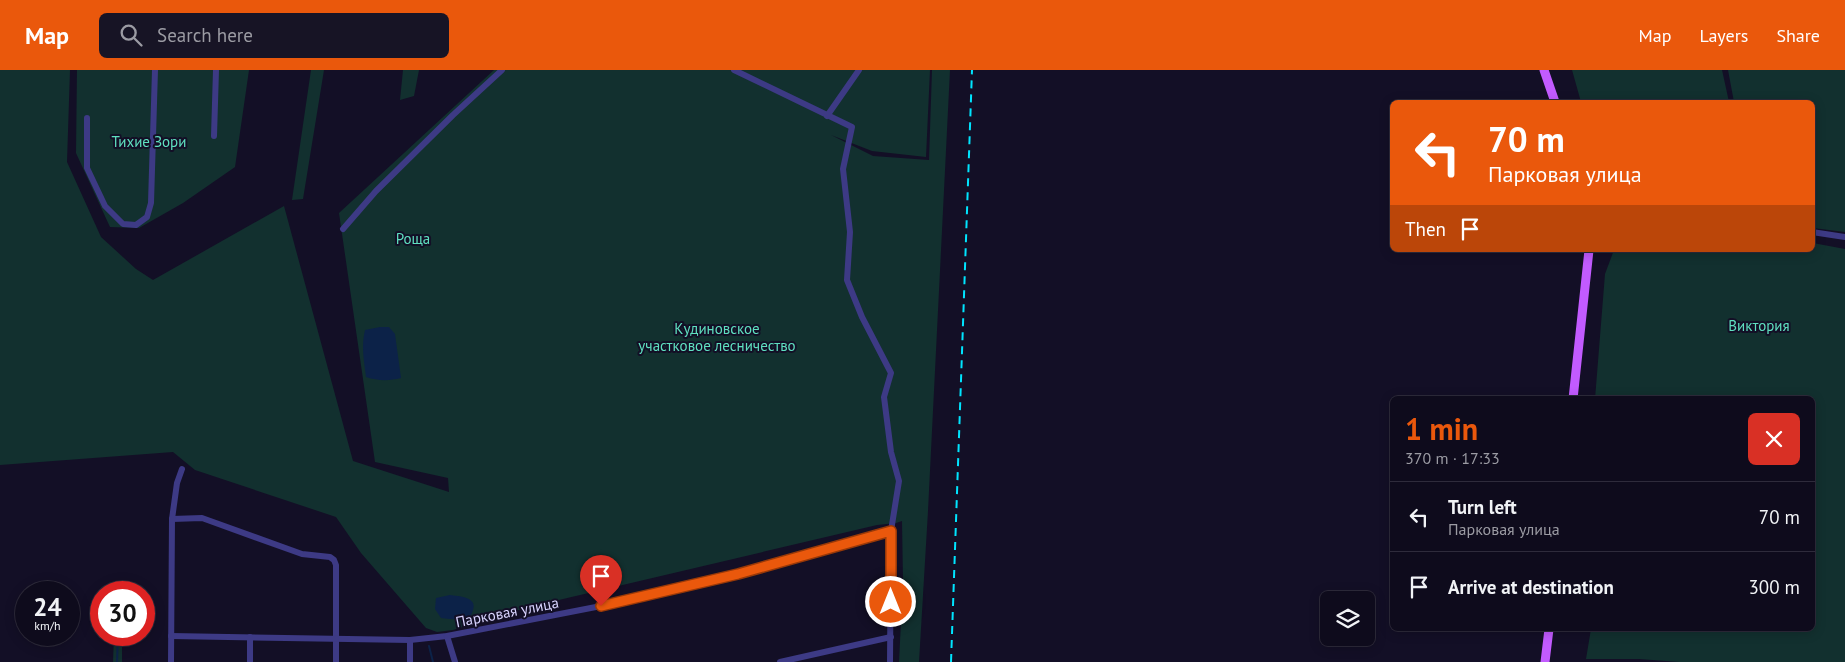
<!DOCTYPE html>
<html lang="en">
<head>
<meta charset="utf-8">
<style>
  :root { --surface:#0e0b1c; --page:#171425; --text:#f1f3f6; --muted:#9b9ba3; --line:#2e2b3b; --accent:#ea580c }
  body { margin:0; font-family:"PT Sans",sans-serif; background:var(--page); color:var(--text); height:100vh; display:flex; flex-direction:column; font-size:19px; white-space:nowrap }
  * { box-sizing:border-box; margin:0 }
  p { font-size:16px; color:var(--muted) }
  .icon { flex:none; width:28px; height:28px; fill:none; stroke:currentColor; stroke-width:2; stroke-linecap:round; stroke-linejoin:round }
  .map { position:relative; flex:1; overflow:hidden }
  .drawer { position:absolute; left:1390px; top:326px; width:425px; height:235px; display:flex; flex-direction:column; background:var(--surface); border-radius:8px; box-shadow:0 2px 12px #0003,0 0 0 1px var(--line) }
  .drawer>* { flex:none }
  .top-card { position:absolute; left:1390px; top:30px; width:425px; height:152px; border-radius:8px; box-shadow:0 2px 12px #0003,0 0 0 1px var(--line); background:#ea580c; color:#fff; overflow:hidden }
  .controls { position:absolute; left:1320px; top:521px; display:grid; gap:10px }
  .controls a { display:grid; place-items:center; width:55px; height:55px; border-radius:8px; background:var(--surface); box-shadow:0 2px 12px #0003,0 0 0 1px var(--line); font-size:25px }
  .speed { position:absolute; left:15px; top:511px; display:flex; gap:10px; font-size:25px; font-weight:700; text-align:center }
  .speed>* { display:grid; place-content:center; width:65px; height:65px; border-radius:50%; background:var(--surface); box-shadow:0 2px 12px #0003,0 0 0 1px var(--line); line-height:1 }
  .speed small { font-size:12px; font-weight:400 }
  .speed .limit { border:8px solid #d22; background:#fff; color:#111 }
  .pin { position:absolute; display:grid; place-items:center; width:42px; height:42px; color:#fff; margin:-51px -21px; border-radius:50% 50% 50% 0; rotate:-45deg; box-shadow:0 0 5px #0007 }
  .pin .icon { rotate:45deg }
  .me { position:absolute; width:55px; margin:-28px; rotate:0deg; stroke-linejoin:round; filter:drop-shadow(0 0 4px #0008) }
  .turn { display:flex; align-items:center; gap:18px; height:105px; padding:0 15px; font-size:22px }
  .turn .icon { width:65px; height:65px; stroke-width:2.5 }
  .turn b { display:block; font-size:35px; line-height:42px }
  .then { display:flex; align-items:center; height:48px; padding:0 15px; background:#0003; gap:10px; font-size:19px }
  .round { display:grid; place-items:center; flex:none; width:52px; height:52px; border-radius:8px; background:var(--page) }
  .head { display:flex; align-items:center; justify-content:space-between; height:85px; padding:0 15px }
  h1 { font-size:30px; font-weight:600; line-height:38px; color:var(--accent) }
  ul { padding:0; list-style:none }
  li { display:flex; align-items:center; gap:15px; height:70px; padding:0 15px; border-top:1px solid var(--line) }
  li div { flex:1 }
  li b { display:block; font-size:19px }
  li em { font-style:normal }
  header { display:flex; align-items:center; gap:30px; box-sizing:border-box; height:70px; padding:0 25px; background:var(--accent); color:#fff }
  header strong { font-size:24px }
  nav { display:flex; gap:28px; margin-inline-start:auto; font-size:18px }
  .search { width:350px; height:45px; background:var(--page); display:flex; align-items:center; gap:12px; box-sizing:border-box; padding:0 18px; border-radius:8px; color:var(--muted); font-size:19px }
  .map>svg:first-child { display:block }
  .green { fill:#12302f }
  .water { fill:#0c2248 }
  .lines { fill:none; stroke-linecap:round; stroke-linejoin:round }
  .stream { stroke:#0c2248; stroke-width:2 }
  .minor { stroke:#3d3a85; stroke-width:6 }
  .major { stroke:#c25bff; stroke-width:9 }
  .rail { stroke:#00e5ff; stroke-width:2; stroke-dasharray:8 6; stroke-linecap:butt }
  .route-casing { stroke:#983908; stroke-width:12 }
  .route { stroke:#ea580c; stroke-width:9 }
  .labels { text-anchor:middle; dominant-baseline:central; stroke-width:4; stroke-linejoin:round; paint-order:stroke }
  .park-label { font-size:15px; fill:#5fe0c0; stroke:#130f26 }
  .street-label { font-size:15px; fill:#d9d4ff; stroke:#130f26 }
</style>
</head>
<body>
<header>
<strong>Map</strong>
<div class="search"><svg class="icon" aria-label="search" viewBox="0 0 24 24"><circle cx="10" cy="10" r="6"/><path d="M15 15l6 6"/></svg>Search here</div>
<nav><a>Map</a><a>Layers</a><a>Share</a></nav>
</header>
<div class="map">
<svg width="1845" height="592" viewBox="0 0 1845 592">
  <rect width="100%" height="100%" fill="#130f26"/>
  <g class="green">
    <polygon points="0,0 70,0 67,92 101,167 136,199 153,210 284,136 353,391 449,422 448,408 375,392 339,143 494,0 930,0 926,87 872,81 831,65 873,86 929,90 932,0 950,0 928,441 919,592 899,592 903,511 902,451 896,453 877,455 529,537 453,560 437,562 426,558 361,483 336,447 195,400 173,382 0,395"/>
    <polygon points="77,0 249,0 235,97 183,133 139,158 110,157 76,83"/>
    <polygon points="311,0 324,0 303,129 292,130"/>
    <polygon points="403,0 419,0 414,26 400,30"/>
    <polygon points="1572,0 1722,0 1729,32 1581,32"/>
    <polygon points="1728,0 1845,0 1845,162 1813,158 1812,32 1734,32"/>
    <polygon points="1813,173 1845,179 1845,592 1679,592 1639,589 1586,589 1591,559 1812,559 1812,329 1595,329 1605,204 1614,180 1812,180"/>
    <polygon points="114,565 122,565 122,592 113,592"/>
  </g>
  <g class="water">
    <path d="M380 257H389L395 264 401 308C389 311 378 311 366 307 364 291 361 276 365 260Z"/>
    <path d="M450 525C458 526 478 527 473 540 472 544 470 548 466 549 459 550 448 549 441 548L435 539 436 528Z"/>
  </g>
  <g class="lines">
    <g class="stream">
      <polyline points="429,576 433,592"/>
      <polyline points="117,592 118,565"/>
    </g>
    <g class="minor">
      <polyline points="734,0 852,57 843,99 850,162 847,210 862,247 891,303 884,327 891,382 899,411 891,461 890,592"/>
      <polyline points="827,46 859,0"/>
      <polyline points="87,48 87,98 105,136 123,154 136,155 147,147 151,133 155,0"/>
      <polyline points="214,66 216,0"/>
      <polyline points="343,159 376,121 453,45 502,0"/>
      <polyline points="1812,162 1845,167"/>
      <polyline points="172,449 202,448 302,484 330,487 334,490 336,495 336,592"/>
      <polyline points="171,566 410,570 447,566 601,536 738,504 891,461"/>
      <polyline points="447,566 455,592"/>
      <polyline points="250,567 250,592"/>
      <polyline points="410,570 410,592"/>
      <polyline points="171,592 172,449 177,413 182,399"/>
      <polyline points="780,592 891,567"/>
    </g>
    <g class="major">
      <polyline points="1544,0 1555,32"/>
      <polyline points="1573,329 1589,180"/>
      <polyline points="1545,592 1549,559"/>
    </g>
    <polyline class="rail" points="951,592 972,0"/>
  </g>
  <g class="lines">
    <g class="route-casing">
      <polyline id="route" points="601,536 738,504 891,461 891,532"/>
    </g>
    <use href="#route" class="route"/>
  </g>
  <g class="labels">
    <g class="park-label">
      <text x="149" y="71">Тихие Зори</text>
      <text x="413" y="168">Роща</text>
      <text x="1759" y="255">Виктория</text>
      <text x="717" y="258">Кудиновское<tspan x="717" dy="17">участковое лесничество</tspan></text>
    </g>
    <g class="street-label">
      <text transform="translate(507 542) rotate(-11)">Парковая улица</text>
    </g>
  </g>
</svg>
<div class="controls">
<a><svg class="icon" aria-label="layers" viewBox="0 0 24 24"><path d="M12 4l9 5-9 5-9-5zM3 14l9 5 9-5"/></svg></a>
</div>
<div class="speed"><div>24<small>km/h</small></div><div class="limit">30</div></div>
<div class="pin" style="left:601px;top:536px;background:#d93025"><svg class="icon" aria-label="arrive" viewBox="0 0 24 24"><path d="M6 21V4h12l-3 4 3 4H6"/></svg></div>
<svg class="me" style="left:891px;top:532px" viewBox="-20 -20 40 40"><circle r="17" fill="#ea580c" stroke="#fff" stroke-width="3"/><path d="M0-11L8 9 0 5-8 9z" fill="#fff"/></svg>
<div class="top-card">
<div class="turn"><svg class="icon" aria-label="left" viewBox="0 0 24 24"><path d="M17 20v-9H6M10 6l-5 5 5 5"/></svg><div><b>70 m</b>Парковая улица</div></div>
<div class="then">Then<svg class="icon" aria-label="arrive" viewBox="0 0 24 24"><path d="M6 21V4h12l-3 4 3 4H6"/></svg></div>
</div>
<section class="drawer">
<div class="head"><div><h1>1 min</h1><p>370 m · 17:33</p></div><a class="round" style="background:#d93025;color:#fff"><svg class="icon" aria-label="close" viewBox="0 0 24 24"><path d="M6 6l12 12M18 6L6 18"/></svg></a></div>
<ul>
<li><svg class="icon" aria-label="left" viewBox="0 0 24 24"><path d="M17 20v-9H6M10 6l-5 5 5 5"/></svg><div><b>Turn left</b><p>Парковая улица</p></div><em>70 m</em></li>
<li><svg class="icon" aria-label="arrive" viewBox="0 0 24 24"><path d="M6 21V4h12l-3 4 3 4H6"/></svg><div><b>Arrive at destination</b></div><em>300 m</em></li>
</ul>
</section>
</div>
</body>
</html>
